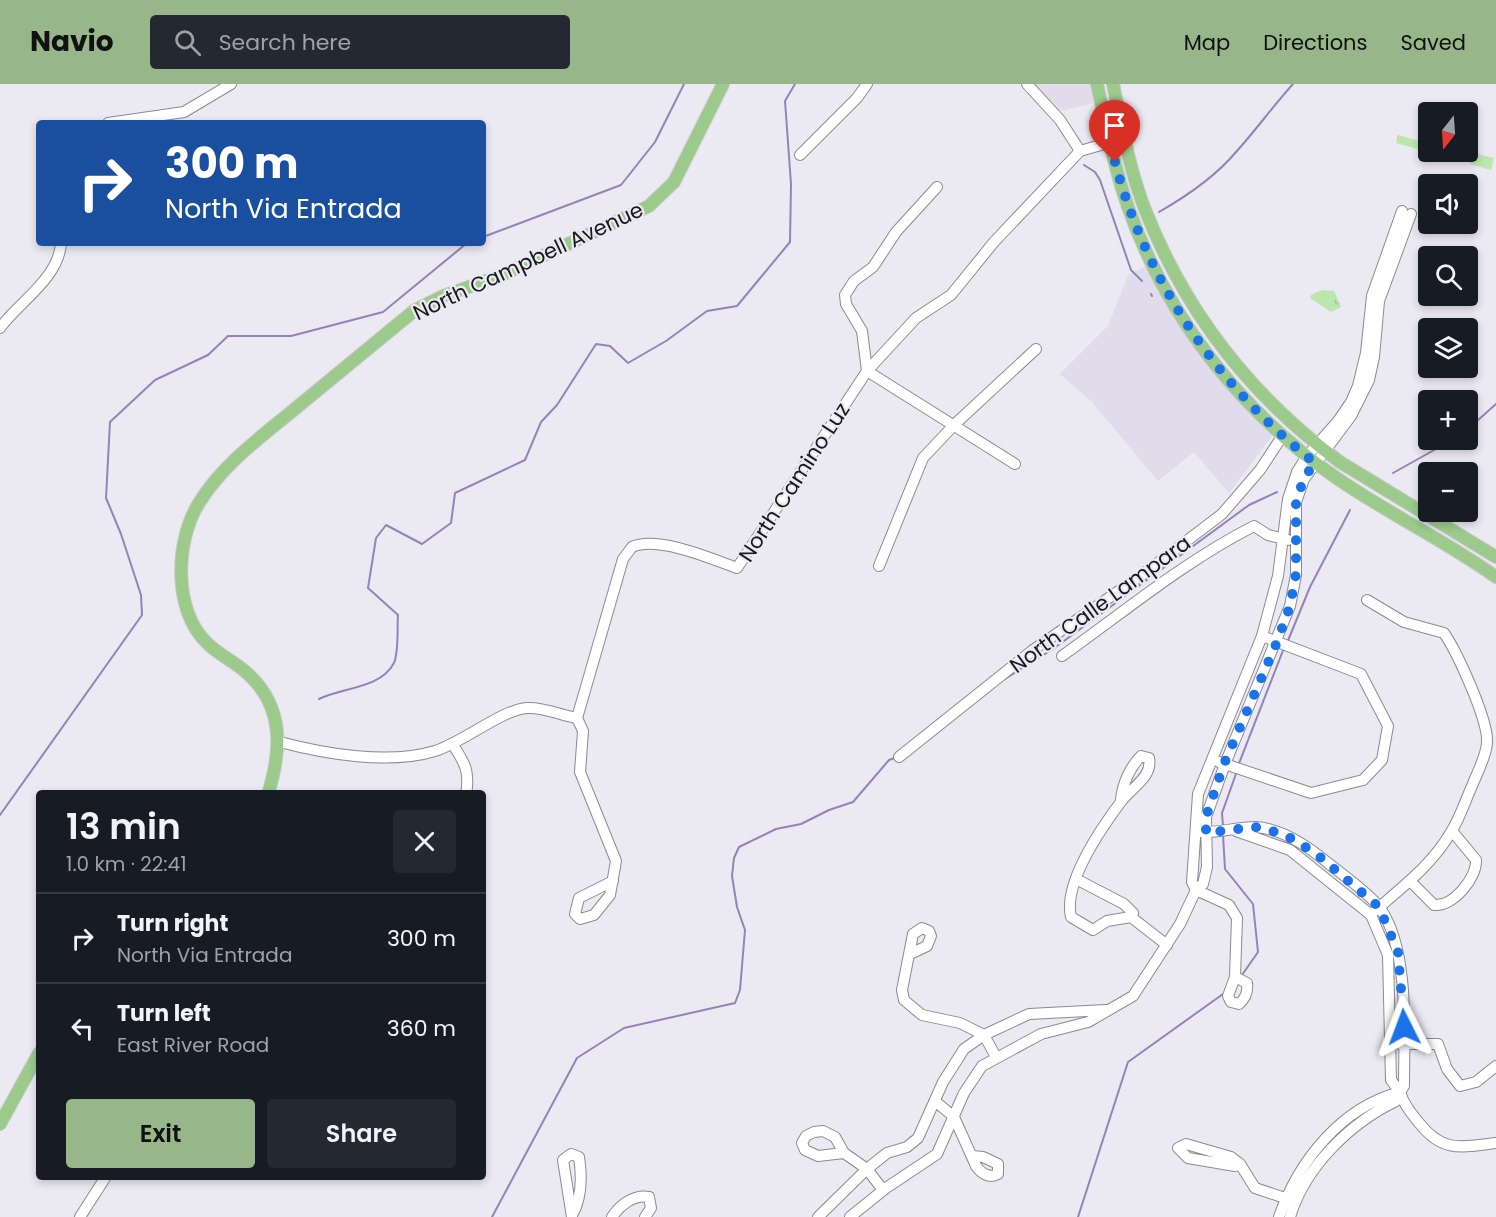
<!DOCTYPE html>
<html lang="en">
<head>
<meta charset="utf-8">
<style>
  :root { --surface:#171b24; --page:#242831; --text:#f1f3f6; --muted:#9ea1a6; --line:#363941; --accent:#97b78a }
  body { margin:0; font-family:Poppins,sans-serif; background:var(--page); color:var(--text); height:100vh; display:flex; flex-direction:column; font-size:22px; white-space:nowrap }
  * { box-sizing:border-box; margin:0 }
  p { font-size:20px; color:var(--muted) }
  .icon { flex:none; width:33px; height:33px; fill:none; stroke:currentColor; stroke-width:2; stroke-linecap:round; stroke-linejoin:round }
  .map { position:relative; flex:1; overflow:hidden }
  .panel { position:absolute; left:36px; top:706px; width:450px; height:390px; display:flex; flex-direction:column; background:var(--surface); border-radius:6px; box-shadow:0 3px 9px #0003 }
  .panel>* { flex:none }
  .top-card { position:absolute; left:36px; top:36px; width:450px; height:126px; border-radius:6px; box-shadow:0 3px 9px #0003; background:#1a4fa0; color:#fff; overflow:hidden }
  .needle { width:39px; rotate:197deg }
  .tools { position:absolute; left:1418px; top:18px; display:grid; gap:12px }
  .tools a { display:grid; place-items:center; width:60px; height:60px; border-radius:6px; background:var(--surface); box-shadow:0 3px 9px #0003; font-size:30px }
  .pin { position:absolute; display:grid; place-items:center; width:51px; height:51px; color:#fff; margin:-62px -26px; border-radius:50% 50% 50% 0; rotate:-45deg; box-shadow:0 0 6px #0007 }
  .pin .icon { rotate:45deg }
  .me { position:absolute; width:66px; margin:-33px; rotate:357deg; stroke-linejoin:round; filter:drop-shadow(0 0 4px #0008) }
  .turn { display:flex; align-items:center; gap:21px; height:126px; padding:0 30px; font-size:27px }
  .turn .icon { width:78px; height:78px; stroke-width:2.5 }
  .turn b { display:block; font-size:42px; line-height:51px }
  .round { display:grid; place-items:center; flex:none; width:63px; height:63px; border-radius:6px; background:var(--page) }
  .headline { display:flex; align-items:center; justify-content:space-between; height:102px; padding:0 30px }
  h1 { font-size:36px; font-weight:600; line-height:45px }
  .button { display:flex; gap:12px; margin-top:auto; padding:12px 30px }
  .button a { flex:1; height:69px; border-radius:6px; background:var(--accent); color:#111; font-size:24px; font-weight:600; line-height:69px; text-align:center }
  .button a+a { background:var(--page); color:var(--text) }
  ul { padding:0; list-style:none }
  li { display:flex; align-items:center; gap:18px; height:90px; padding:0 30px; border-top:2px solid var(--line) }
  li div { flex:1 }
  li b { display:block; font-size:22px }
  li em { font-style:normal }
  header { display:flex; align-items:center; gap:36px; box-sizing:border-box; height:84px; padding:0 30px; background:var(--accent); color:#111 }
  header strong { font-size:28px }
  nav { display:flex; gap:33px; margin-inline-start:auto; font-size:21px }
  .search { width:420px; height:54px; background:var(--page); display:flex; align-items:center; gap:15px; box-sizing:border-box; padding:0 21px; border-radius:6px; color:var(--muted); font-size:22px }
  .map>svg:first-child { display:block }
  .built { fill:#e0dcec }
  .grass { fill:url(#grass-tufts) }
  .lines { fill:none; stroke-linecap:round; stroke-linejoin:round }
  .stream { stroke:#9483b6; stroke-width:2 }
  .minor-casing { stroke:#8c8991; stroke-width:12 }
  .major-casing { stroke:#c8c8c8; stroke-width:14 }
  .minor { stroke:#fff; stroke-width:10 }
  .major { stroke:#9bca8b; stroke-width:12 }
  .route { stroke:#1a73e8; stroke-width:10; stroke-dasharray:0 18 }
  .labels { text-anchor:middle; dominant-baseline:central; stroke-width:4.5; stroke-linejoin:round; paint-order:stroke }
  .street-label { font-size:21px; fill:#19181b; stroke:#ebe9f2 }
</style>
</head>
<body>
<header>
<strong>Navio</strong>
<div class="search"><svg class="icon" aria-label="search" viewBox="0 0 24 24"><circle cx="10" cy="10" r="6"/><path d="M15 15l6 6"/></svg>Search here</div>
<nav><a>Map</a><a>Directions</a><a>Saved</a></nav>
</header>
<div class="map">
<svg width="1496" height="1133" viewBox="0 0 1496 1133">
  <defs>
    <pattern id="grass-tufts" width="24" height="20" patternUnits="userSpaceOnUse" patternTransform="scale(1.5)"><rect width="24" height="20" fill="#bbe7ad"/><path d="M3 7l-1-3M5 7V3M7 7l1-3M15 17l-1-3M17 17v-4M19 17l1-3" fill="none" stroke="#a0c594"/></pattern>
  </defs>
  <rect width="100%" height="100%" fill="#ebe9f2"/>
  <g class="built">
    <polygon points="1035,0 1090,0 1094,19 1061,27"/>
    <polygon points="1146,182 1166,221 1192,261 1223,301 1272,352 1229,409 1194,368 1158,397 1093,319 1060,290 1108,242 1128,191"/>
  </g>
  <g class="grass">
    <polygon points="1398,51 1426,59 1428,53 1428,68 1432,69 1396,59"/>
    <polygon points="1473,69 1494,74 1491,86 1470,80"/>
    <polygon points="1322,206 1334,207 1341,223 1331,228 1310,214 1311,211"/>
  </g>
  <g class="lines">
    <g class="stream">
      <polyline points="1084,81 1095,88 1100,96 1131,186 1142,197"/>
      <path d="M1159 128C1187 112 1215 93 1236 68 1256 46 1273 22 1293 0"/>
      <polyline points="483,153 621,101 655,58 684,0"/>
      <polyline points="1151,210 1152,212"/>
      <polyline points="1467,346 1496,320"/>
      <polyline points="1393,389 1452,356"/>
      <polyline points="1287,559 1310,503 1350,426"/>
      <polyline points="1003,596 1053,565 1249,421 1277,408"/>
      <path d="M319 615C343 603 380 605 394 579 399 567 397 544 398 531L368 504 376 454 386 441 422 460 451 439 455 409 525 376 541 338 557 321 596 260 610 262 628 279 666 257 707 227 737 222 790 158 791 100 785 17 795 0"/>
      <polyline points="1238,682 1284,564"/>
      <polyline points="0,731 142,531 141,511 121,450 106,414 110,338 155,296 208,271 228,252 291,252 383,228 467,159"/>
      <polyline points="1223,742 1222,729 1237,687"/>
      <polyline points="1223,751 1225,785 1253,820 1258,868 1242,891"/>
      <polyline points="492,1133 577,974 624,944 735,919 740,906 745,846 737,823 732,792 734,774 739,763 776,745 801,740 829,726 853,718 889,676 897,673"/>
      <polyline points="1078,1133 1128,978 1223,910"/>
    </g>
    <g class="minor-casing">
      <g id="minor">
        <polyline points="1027,0 1060,36 1080,67"/>
        <polyline points="108,39 184,28 231,0"/>
        <polyline points="800,71 857,14 867,0"/>
        <polyline points="937,103 896,148 873,183 854,197 845,211 846,220 862,247 867,287 1015,380"/>
        <polyline points="1402,127 1372,212 1366,269 1358,302 1351,318 1338,337 1307,372 1297,388 1288,415 1278,492 1262,552 1198,710 1192,798 1196,806 1203,800 1207,783 1206,733 1225,680 1290,522 1296,491 1296,418 1304,395 1351,332 1369,296 1374,273 1379,217 1411,130"/>
        <path d="M0 244C19 218 59 194 61 159"/>
        <polyline points="879,482 923,374 954,341 1036,265"/>
        <path d="M1367 516 1404 538 1444 549C1457 568 1489 637 1487 659 1486 673 1477 689 1472 702 1465 717 1460 734 1451 748 1432 781 1403 802 1375 827"/>
        <path d="M1062 572C1124 528 1185 477 1254 442L1268 451 1288 456"/>
        <path d="M577 634 623 475 632 463C657 451 712 475 737 484L867 287 916 234 951 211 994 158 1080 67 1125 54"/>
        <polyline points="577,634 583,647 580,688 616,777 610,811 594,831 580,835 575,830 579,814 613,797"/>
        <path d="M280 658C325 670 389 681 435 667 464 658 501 626 527 624 544 623 560 631 577 634"/>
        <path d="M453 661C465 679 470 688 466 710"/>
        <polyline points="899,673 1033,566 1142,491 1222,430 1260,386 1283,351"/>
        <polyline points="1219,678 1311,709 1363,696 1382,676 1388,642 1361,590 1262,552"/>
        <path d="M1201 748C1219 749 1237 743 1255 743 1281 744 1309 763 1328 779 1343 791 1369 809 1380 824 1410 866 1404 952 1404 1002L1400 1008 1391 996 1388 871 1371 831 1290 766 1236 747"/>
        <path d="M1076 795 1124 820 1133 829 1131 833 1107 837 1093 846 1071 833C1063 799 1100 746 1120 719 1130 704 1153 694 1149 674L1141 672C1130 683 1122 701 1121 716"/>
        <path d="M1411 798 1434 821C1453 823 1477 794 1476 776L1452 747"/>
        <polyline points="1131,833 1167,861"/>
        <polyline points="910,870 927,862 931,852 929,847 922,844 913,850 902,906 904,916 922,931 960,939 984,951 996,973"/>
        <polyline points="1400,960 1438,960 1447,985 1460,1002 1476,998 1496,982"/>
        <path d="M1400 1008C1404 1021 1411 1029 1420 1040 1443 1069 1462 1063 1496 1059"/>
        <path d="M935 1017 954 1033 976 1082C981 1089 989 1095 998 1090V1080L983 1073 972 1072"/>
        <polyline points="844,1069 818,1072 805,1066 802,1059 806,1052 814,1048 823,1047 835,1053 844,1069 867,1085 883,1106"/>
        <polyline points="1240,1080 1235,1082 1188,1074 1178,1064 1186,1060 1231,1073 1240,1080 1255,1104 1291,1116"/>
        <polyline points="80,1133 105,1094"/>
        <path d="M572 1133 563 1076 571 1070 579 1073C582 1092 582 1114 572 1131"/>
        <path d="M612 1133C620 1121 634 1110 649 1113L651 1124 645 1133"/>
        <polyline points="818,1133 867,1085 887,1069 907,1063 918,1054 943,998 964,965 984,951 1029,930 1106,926"/>
        <path d="M850 1133 886 1104 937 1070 964 1009 982 982 1041 950 1088 938 1133 912 1180 840 1196 806 1229 821 1237 834 1235 893 1228 912 1231 918 1239 920C1246 914 1248 908 1247 899L1235 893"/>
        <path d="M1279 1133C1298 1078 1341 1023 1400 1008L1396 1017C1350 1039 1305 1083 1290 1133"/>
      </g>
    </g>
    <g class="major-casing">
      <g id="major">
        <path d="M1097 0C1106 41 1114 83 1128 123 1167 234 1242 329 1338 395 1389 430 1446 457 1496 493"/>
        <path d="M1113 0C1122 43 1130 88 1146 128 1187 231 1252 313 1340 378L1496 473"/>
        <path d="M268 710C282 665 284 622 247 589 235 578 219 571 207 559 173 527 175 457 199 419 223 380 261 353 296 324 335 292 375 259 415 226L443 212 500 192 649 122 674 98 723 0"/>
        <polyline points="0,1040 39,969"/>
      </g>
    </g>
    <use href="#minor" class="minor"/>
    <use href="#major" class="major"/>
  </g>
  <g class="lines">
    <path class="route" d="M1115 78C1147 199 1217 302 1315 379L1304 394 1296 418V490L1290 522 1277 558 1224 680 1206 733V749L1255 743 1276 748 1295 756 1320 773 1379 823 1398 868 1404 943"/>
  </g>
  <g class="labels">
    <g class="street-label">
      <text transform="translate(528 177) rotate(-25)">North Campbell Avenue</text>
      <text transform="translate(794 398) rotate(-57)">North Camino Luz</text>
      <text transform="translate(1100 520) rotate(-36)">North Calle Lampara</text>
    </g>
  </g>
</svg>
<div class="tools">
<a><svg class="needle" viewBox="-14 -14 28 28"><path d="M0-13l5 13h-10z" fill="#e53935"/><path d="M0 13l5-13h-10z" fill="#9ea1a6"/></svg></a>
<a><svg class="icon" aria-label="sound" viewBox="0 0 24 24"><path d="M4 9h4l5-4v14l-5-4H4zM17 9q2 3 0 6"/></svg></a>
<a><svg class="icon" aria-label="search" viewBox="0 0 24 24"><circle cx="10" cy="10" r="6"/><path d="M15 15l6 6"/></svg></a>
<a><svg class="icon" aria-label="layers" viewBox="0 0 24 24"><path d="M12 4l9 5-9 5-9-5zM3 14l9 5 9-5"/></svg></a>
<a>+</a>
<a>−</a>
</div>
<div class="pin" style="left:1115px;top:78px;background:#d93025"><svg class="icon" aria-label="arrive" viewBox="0 0 24 24"><path d="M6 21V4h12l-3 4 3 4H6"/></svg></div>
<svg class="me" style="left:1404px;top:943px" viewBox="-20 -20 40 40"><path d="M0-17L14 15 0 8-14 15z" fill="#1a73e8" stroke="#fff" stroke-width="4"/></svg>
<div class="top-card">
<div class="turn"><svg class="icon" aria-label="right" viewBox="0 0 24 24"><path d="M7 20v-9h11M14 6l5 5-5 5"/></svg><div><b>300 m</b>North Via Entrada</div></div>
</div>
<section class="panel">
<div class="headline"><div><h1>13 min</h1><p>1.0 km · 22:41</p></div><a class="round"><svg class="icon" aria-label="close" viewBox="0 0 24 24"><path d="M6 6l12 12M18 6L6 18"/></svg></a></div>
<ul>
<li><svg class="icon" aria-label="right" viewBox="0 0 24 24"><path d="M7 20v-9h11M14 6l5 5-5 5"/></svg><div><b>Turn right</b><p>North Via Entrada</p></div><em>300 m</em></li>
<li><svg class="icon" aria-label="left" viewBox="0 0 24 24"><path d="M17 20v-9H6M10 6l-5 5 5 5"/></svg><div><b>Turn left</b><p>East River Road</p></div><em>360 m</em></li>
</ul>
<div class="button"><a>Exit</a><a>Share</a></div>
</section>
</div>
</body>
</html>
